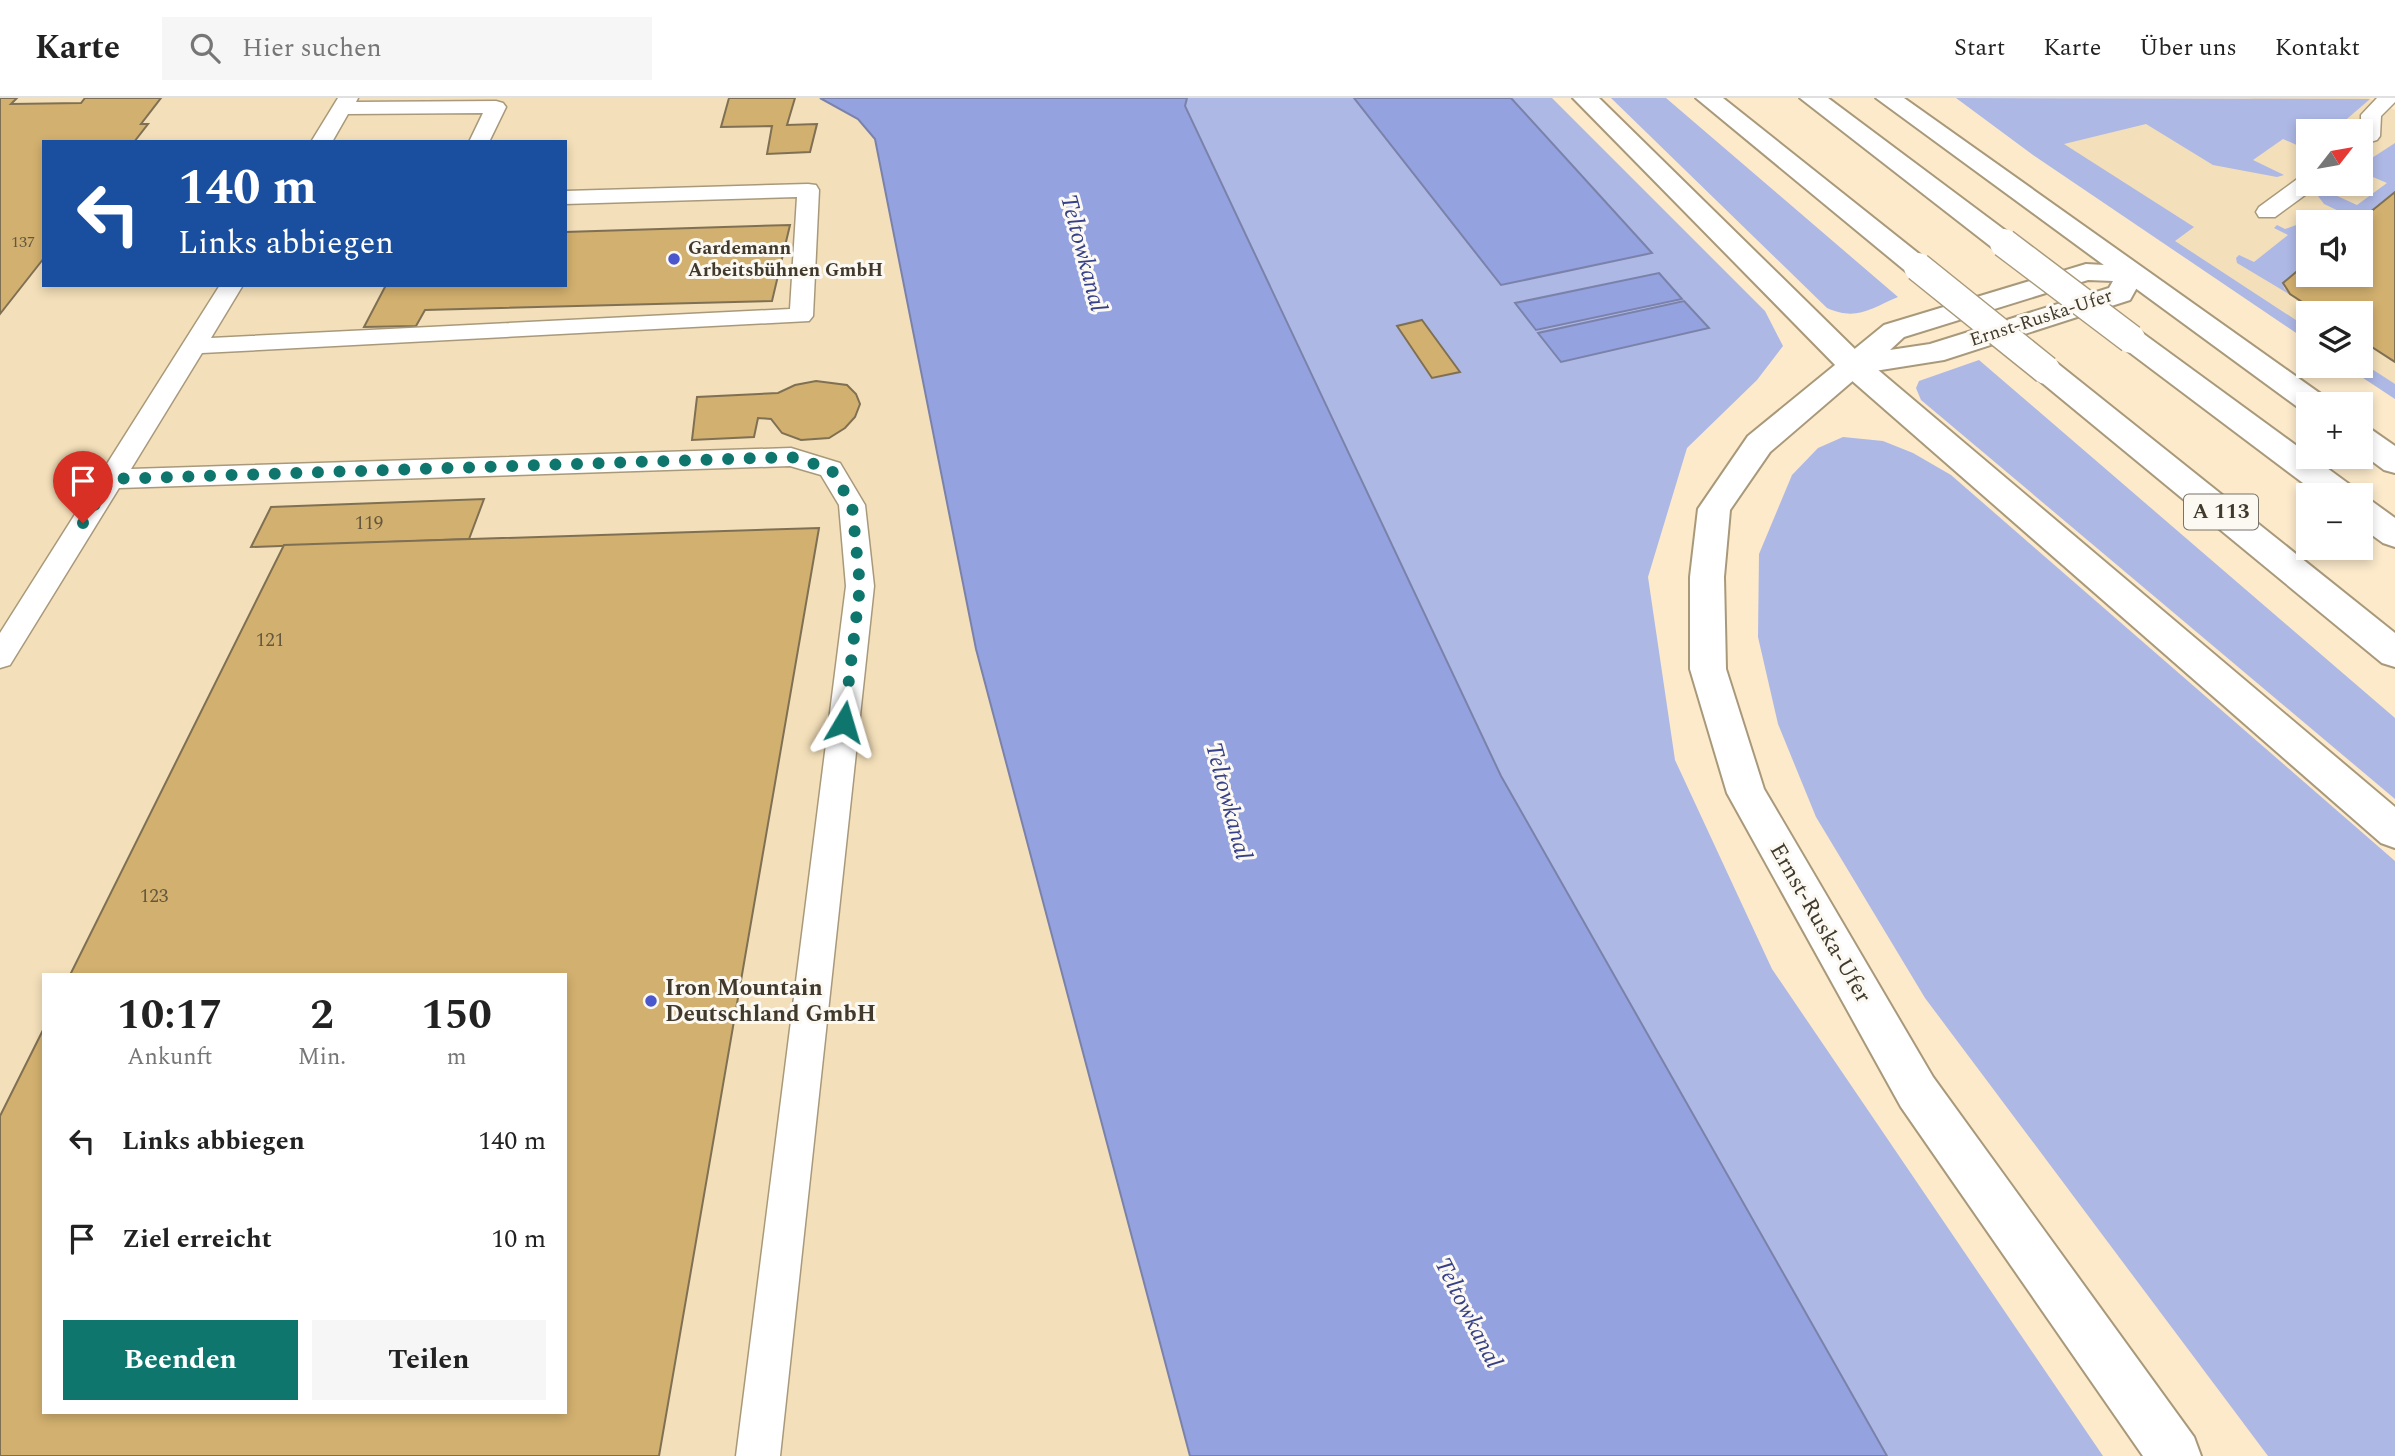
<!DOCTYPE html>
<html lang="de">
<head>
<meta charset="utf-8">
<style>
  :root { --surface:#fff; --page:#f6f6f6; --text:#222; --muted:#767676; --line:#e0e0e0; --accent:#0f766e }
  body { margin:0; font-family:Spectral,serif; background:var(--page); color:var(--text); height:100vh; display:flex; flex-direction:column; font-size:26px; white-space:nowrap }
  * { box-sizing:border-box; margin:0 }
  p { font-size:23px; color:var(--muted) }
  .icon { flex:none; width:38px; height:38px; fill:none; stroke:currentColor; stroke-width:2; stroke-linecap:round; stroke-linejoin:round }
  .map { position:relative; flex:1; overflow:hidden }
  .details { position:absolute; left:42px; top:875px; width:525px; height:441px; display:flex; flex-direction:column; background:var(--surface); border-radius:0px; box-shadow:0 4px 10px #0003 }
  .details>* { flex:none }
  .banner { position:absolute; left:42px; top:42px; width:525px; height:147px; border-radius:0px; box-shadow:0 4px 10px #0003; background:#1a4fa0; color:#fff; overflow:hidden }
  .needle { width:46px; rotate:59deg }
  .buttons { position:absolute; left:2296px; top:21px; display:grid; gap:14px }
  .buttons a { display:grid; place-items:center; width:77px; height:77px; border-radius:0px; background:var(--surface); box-shadow:0 4px 10px #0003; font-size:35px }
  .pin { position:absolute; display:grid; place-items:center; width:60px; height:60px; color:#fff; margin:-72px -30px; border-radius:50% 50% 50% 0; rotate:-45deg; box-shadow:0 0 7px #0007 }
  .pin .icon { rotate:45deg }
  .me { position:absolute; width:77px; margin:-38px; rotate:7deg; stroke-linejoin:round; filter:drop-shadow(0 0 5px #0008) }
  .turn { display:flex; align-items:center; gap:24px; height:147px; padding:0 21px; font-size:32px }
  .turn .icon { width:91px; height:91px; stroke-width:2.5 }
  .turn b { display:block; font-size:49px; line-height:60px }
  .eta { display:flex; justify-content:space-evenly; align-items:center; height:119px; text-align:center }
  .eta b { font-size:42px; font-weight:700; line-height:49px }
  .primary-button { display:flex; gap:14px; margin-top:auto; padding:14px 21px }
  .primary-button a { flex:1; height:80px; border-radius:0px; background:var(--accent); color:#fff; font-size:28px; font-weight:700; line-height:80px; text-align:center }
  .primary-button a+a { background:var(--page); color:var(--text) }
  ul { padding:0; list-style:none }
  li { display:flex; align-items:center; gap:21px; height:98px; padding:0 21px }
  li div { flex:1 }
  li b { display:block; font-size:26px }
  li em { font-style:normal }
  header { display:flex; align-items:center; gap:42px; box-sizing:border-box; height:98px; padding:0 35px; background:var(--surface); border-bottom:2px solid var(--line) }
  header strong { font-size:33px }
  nav { display:flex; gap:38px; margin-inline-start:auto; font-size:24px }
  .search { width:490px; height:63px; background:var(--page); display:flex; align-items:center; gap:18px; box-sizing:border-box; padding:0 24px; border-radius:0px; color:var(--muted); font-size:26px }
  .map>svg:first-child { display:block }
  .built { fill:#f3dfb9; fill-rule:evenodd }
  .green { fill:#adb8e5 }
  .water { fill:#94a2e0; stroke:#7b82aa; stroke-width:2 }
  .building { fill:#d2b06f; stroke:#7f7054; stroke-width:2 }
  .lines { fill:none; stroke-linecap:round; stroke-linejoin:round }
  .lane-casing { stroke:#a9997b; stroke-width:3 }
  .primary-casing { stroke:#a9997b; stroke-width:4 }
  .highway-casing { stroke:#a9997b; stroke-width:4 }
  .lane { fill:#fff; fill-rule:evenodd }
  .primary { fill:#fff; fill-rule:evenodd }
  .highway { fill:#fff; fill-rule:evenodd }
  .highway-bridge-casing { stroke:#a9997b; stroke-width:31; stroke-linecap:butt }
  .highway-bridge { stroke:#fff; stroke-width:28 }
  .route { stroke:#0f766e; stroke-width:12; stroke-dasharray:0 21.6 }
  .poi-dot { fill:#4b57cc; stroke:#fcf9f3; stroke-width:2.5 }
  .labels { text-anchor:middle; dominant-baseline:central; stroke-width:6; stroke-linejoin:round; paint-order:stroke }
  .far-number-label { font-size:16px; fill:#64573d }
  .far-poi-label { font-size:19px; font-weight:bold; fill:#40392c; stroke:#fcf9f3; text-anchor:start }
  .far-street-label { font-size:19px; fill:#40392c; stroke:#fcf9f3 }
  .number-label { font-size:19px; fill:#64573d }
  .shield { fill:#fcf9f3; stroke:#787368; stroke-width:2 }
  .shield-label { font-size:21px; font-weight:bold; fill:#40392c }
  .street-label { font-size:23px; fill:#40392c; stroke:#fcf9f3 }
  .poi-label { font-size:23px; font-weight:bold; fill:#40392c; stroke:#fcf9f3; text-anchor:start }
  .water-label { font-size:24px; font-style:italic; fill:#364089; stroke:#fcf9f3 }
</style>
</head>
<body>
<header>
<strong>Karte</strong>
<div class="search"><svg class="icon" aria-label="search" viewBox="0 0 24 24"><circle cx="10" cy="10" r="6"/><path d="M15 15l6 6"/></svg>Hier suchen</div>
<nav><a>Start</a><a>Karte</a><a>Über uns</a><a>Kontakt</a></nav>
</header>
<div class="map">
<svg width="2395" height="1358" viewBox="0 0 2395 1358">
  <rect width="100%" height="100%" fill="#fceacb"/>
  <g class="built">
    <path d="M0 0H820L858 21 875 41 976 551 1190 1358H0ZM44 44H565V187H44ZM44 877H565V1314H44Z"/>
    <path d="M2254 0H2368L2395 12V301L2345 268H2361V215H2308V243L2012 41ZM2308 33H2361V86H2308ZM2308 124H2361V177H2308Z"/>
  </g>
  <g class="green">
    <polygon points="1187,0 1552,0 1765,213 1783,248 1757,282 1687,350 1648,479 1675,662 1772,871 2103,1358 1887,1358 1501,678 1185,8"/>
    <path d="M1611 0H1666L1898 199C1870 211 1856 223 1827 210Z"/>
    <polygon points="1956,0 2370,1 2333,33 2308,33 2308,52 2283,41 2253,62 2284,77 2277,79 2213,67 2146,26 2064,46 2194,129 2175,143 2308,230 2308,243 2033,57"/>
    <polygon points="2395,45 2395,94 2360,123 2324,106 2318,98 2324,92 2357,107 2387,85 2361,74 2361,67"/>
    <polygon points="2299,126 2308,128 2308,164 2283,185 2284,190 2292,198 2237,165 2236,160 2239,157 2254,164 2288,137 2274,130 2277,127 2285,131"/>
    <polygon points="1979,262 2395,620 2395,701 1921,302 1916,290 1919,283"/>
    <polygon points="2361,264 2395,286 2395,301 2345,268 2361,268"/>
    <polygon points="1843,339 1883,343 1913,355 1951,377 2395,763 2395,1358 2268,1358 1925,900 1816,719 1778,626 1758,539 1759,456 1792,377 1818,350"/>
  </g>
  <g class="water">
    <polygon points="820,0 1187,0 1185,8 1501,678 1887,1358 1190,1358 976,551 875,41 858,21"/>
    <polygon points="1354,0 1511,0 1652,155 1501,187"/>
    <polygon points="1659,175 1682,201 1536,232 1515,205"/>
    <polygon points="1684,203 1709,230 1561,264 1538,235"/>
  </g>
  <g class="building">
    <polygon points="0,0 17,0 11,6 81,5 85,0 161,0 141,26 148,26 134,44 44,44 44,160 0,216"/>
    <polygon points="729,0 795,0 787,27 817,26 810,54 767,56 772,28 721,29"/>
    <polygon points="2395,94 2395,264 2361,242 2361,215 2319,215 2290,196 2283,185 2308,164 2308,177 2361,177 2361,124 2358,124"/>
    <polygon points="790,127 772,203 425,212 416,228 364,229 386,187 565,187 565,134"/>
    <polygon points="1422,222 1460,274 1432,280 1397,228"/>
    <polygon points="816,283 847,287 856,296 860,306 855,319 845,330 829,340 801,342 782,335 771,321 758,320 754,339 692,342 697,299 778,295 795,287"/>
    <polygon points="484,401 469,441 251,449 271,409"/>
    <polygon points="819,430 659,1358 0,1358 0,1018 44,930 44,1314 565,1314 565,877 70,877 284,447"/>
  </g>
  <g class="lines">
    <g class="lane-casing">
      <g id="lane">
        <polygon points="338,0 358,0 356,4 496,3 503,5 506,9 489,44 469,44 483,15 348,16 332,44 311,44"/>
        <polygon points="2377,0 2395,0 2395,4 2381,18 2380,38 2377,42 2370,44 2361,40 2361,17"/>
        <polygon points="2308,78 2308,86 2318,86 2316,89 2275,119 2259,119 2256,114 2259,109 2300,79"/>
        <polygon points="808,86 816,87 819,92 813,218 809,223 202,255 131,371 791,350 840,365 865,407 874,488 780,1358 736,1358 846,488 839,407 821,377 790,368 119,390 10,567 0,570 0,535 220,187 243,187 211,240 790,211 797,99 565,106 565,93"/>
      </g>
    </g>
    <g class="primary-casing">
      <path id="primary" d="M2086 166 2141 169 2145 175 2130 202 1944 262 1862 275 1770 354 1730 412 1724 479 1726 571 1764 691 1933 979 2194 1339 2201 1358H2143L1901 1009 1727 695 1690 571V479L1698 411 1748 338 1884 227ZM2088 182 2113 183 2109 190 1930 246 1890 252 1904 239Z"/>
    </g>
    <g class="highway-casing">
      <g id="highway">
        <polygon points="1573,0 1599,0 1864,260 2395,709 2395,750 2381,745 1842,274"/>
        <polygon points="1696,0 1723,0 1928,163 1932,169 1928,175 1918,177 1908,175"/>
        <polygon points="1800,0 1828,0 2014,139 2018,145 2014,151 2004,153 1994,151"/>
        <polygon points="1876,0 1904,0 2325,299 2329,306 2308,306 2308,315 2303,313"/>
        <polygon points="2131,232 2141,234 2353,389 2357,397 2319,397 2121,248 2116,241 2121,234"/>
        <polygon points="2046,262 2057,265 2395,535 2395,569 2382,565 2035,279 2031,272 2035,265"/>
        <polygon points="2361,329 2372,332 2395,348 2395,375 2384,372 2361,355"/>
        <polygon points="2361,401 2373,404 2395,420 2395,449 2383,445 2361,429"/>
      </g>
    </g>
    <use href="#lane" class="lane"/>
    <use href="#primary" class="primary"/>
    <use href="#highway" class="highway"/>
    <g class="highway-bridge-casing">
      <g id="highway-bridge">
        <polyline points="2004,145 2131,241"/>
        <polyline points="1918,169 2046,272"/>
      </g>
    </g>
    <use href="#highway-bridge" class="highway-bridge"/>
  </g>
  <g class="lines">
    <polyline class="route" points="83,425 111,381 791,359 831,371 852,407 860,488 844,624"/>
  </g>
  <g class="poi-dot">
    <circle cx="674" cy="161" r="7"/>
    <circle cx="651" cy="903" r="7"/>
  </g>
  <g class="labels">
    <g class="far-number-label">
      <text x="23" y="144">137</text>
    </g>
    <g class="far-poi-label">
      <text x="688" y="150">Gardemann<tspan x="688" dy="22">Arbeitsbühnen GmbH</tspan></text>
    </g>
    <g class="far-street-label">
      <text transform="translate(2041 220) rotate(-18)">Ernst-Ruska-Ufer</text>
    </g>
    <g class="number-label">
      <text x="369" y="425">119</text>
      <text x="270" y="542">121</text>
      <text x="154" y="798">123</text>
    </g>
    <rect class="shield" x="2184" y="396.5" width="74" height="35" rx="5"/>
    <g class="shield-label">
      <text x="2221" y="414">A 113</text>
    </g>
    <g class="street-label">
      <text transform="translate(1820 825) rotate(60)">Ernst-Ruska-Ufer</text>
    </g>
    <g class="poi-label">
      <text x="665" y="890">Iron Mountain<tspan x="665" dy="26">Deutschland GmbH</tspan></text>
    </g>
    <g class="water-label">
      <text transform="translate(1083 155) rotate(75)">Teltowkanal</text>
      <text transform="translate(1228 703) rotate(75)">Teltowkanal</text>
      <text transform="translate(1468 1215) rotate(63)">Teltowkanal</text>
    </g>
  </g>
</svg>
<div class="buttons">
<a><svg class="needle" viewBox="-14 -14 28 28"><path d="M0-13l5 13h-10z" fill="#e53935"/><path d="M0 13l5-13h-10z" fill="#767676"/></svg></a>
<a><svg class="icon" aria-label="sound" viewBox="0 0 24 24"><path d="M4 9h4l5-4v14l-5-4H4zM17 9q2 3 0 6"/></svg></a>
<a><svg class="icon" aria-label="layers" viewBox="0 0 24 24"><path d="M12 4l9 5-9 5-9-5zM3 14l9 5 9-5"/></svg></a>
<a>+</a>
<a>−</a>
</div>
<div class="pin" style="left:83px;top:425px;background:#d93025"><svg class="icon" aria-label="arrive" viewBox="0 0 24 24"><path d="M6 21V4h12l-3 4 3 4H6"/></svg></div>
<svg class="me" style="left:844px;top:624px" viewBox="-20 -20 40 40"><path d="M0-17L14 15 0 8-14 15z" fill="#0f766e" stroke="#fff" stroke-width="4"/></svg>
<div class="banner">
<div class="turn"><svg class="icon" aria-label="left" viewBox="0 0 24 24"><path d="M17 20v-9H6M10 6l-5 5 5 5"/></svg><div><b>140 m</b>Links abbiegen</div></div>
</div>
<section class="details">
<div class="eta">
<div><b>10:17</b><p>Ankunft</p></div>
<div><b>2</b><p>Min.</p></div>
<div><b>150</b><p>m</p></div>
</div>
<ul>
<li><svg class="icon" aria-label="left" viewBox="0 0 24 24"><path d="M17 20v-9H6M10 6l-5 5 5 5"/></svg><div><b>Links abbiegen</b></div><em>140 m</em></li>
<li><svg class="icon" aria-label="arrive" viewBox="0 0 24 24"><path d="M6 21V4h12l-3 4 3 4H6"/></svg><div><b>Ziel erreicht</b></div><em>10 m</em></li>
</ul>
<div class="primary-button"><a>Beenden</a><a>Teilen</a></div>
</section>
</div>
</body>
</html>
